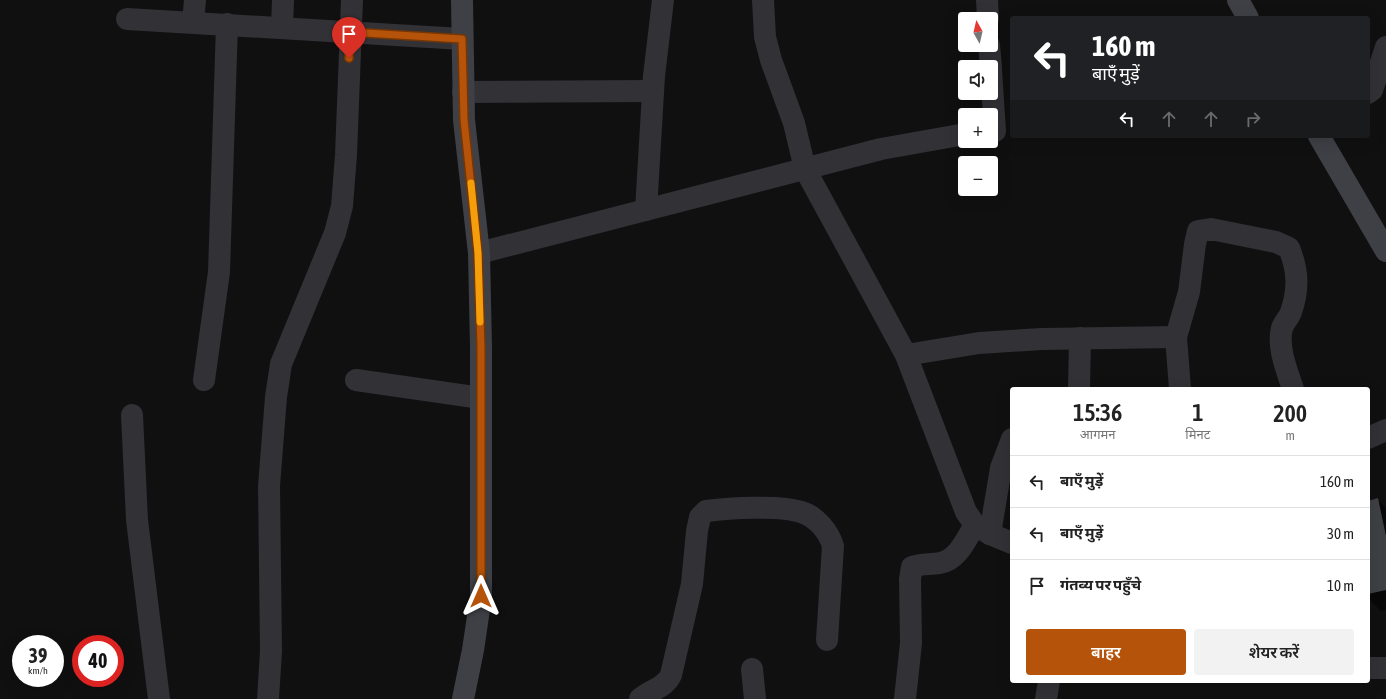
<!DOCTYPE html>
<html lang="hi">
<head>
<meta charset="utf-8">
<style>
  :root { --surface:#fff; --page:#f2f2f2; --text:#222; --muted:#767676; --line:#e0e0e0; --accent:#b45309 }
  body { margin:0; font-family:"Asap Condensed","Noto Sans Devanagari",sans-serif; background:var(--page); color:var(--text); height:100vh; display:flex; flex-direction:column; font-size:15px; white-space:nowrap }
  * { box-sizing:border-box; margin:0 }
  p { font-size:13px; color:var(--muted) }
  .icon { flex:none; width:22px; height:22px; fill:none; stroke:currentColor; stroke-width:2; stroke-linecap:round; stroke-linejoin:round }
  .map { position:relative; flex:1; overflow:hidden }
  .details { position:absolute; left:1010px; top:387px; width:360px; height:296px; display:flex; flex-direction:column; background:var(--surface); border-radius:4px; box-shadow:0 4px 16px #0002 }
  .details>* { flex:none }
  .hud { position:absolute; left:1010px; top:16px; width:360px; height:122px; border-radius:4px; box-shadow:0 4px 16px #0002; background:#202124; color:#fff; overflow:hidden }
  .needle { width:26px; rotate:352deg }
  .controls { position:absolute; left:958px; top:12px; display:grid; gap:8px }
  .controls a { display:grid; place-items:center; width:40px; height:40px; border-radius:4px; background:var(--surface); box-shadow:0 4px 16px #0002; font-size:20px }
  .speed { position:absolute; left:12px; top:635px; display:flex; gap:8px; font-size:20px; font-weight:700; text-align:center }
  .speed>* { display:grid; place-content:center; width:52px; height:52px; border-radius:50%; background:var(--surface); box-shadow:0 4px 16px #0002; line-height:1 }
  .speed small { font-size:10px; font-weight:400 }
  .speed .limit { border:6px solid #d22; background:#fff; color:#111 }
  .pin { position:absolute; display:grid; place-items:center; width:34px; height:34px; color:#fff; margin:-41px -17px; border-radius:50% 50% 50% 0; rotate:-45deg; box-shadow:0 0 4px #0007 }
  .pin .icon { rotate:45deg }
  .me { position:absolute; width:44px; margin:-22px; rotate:0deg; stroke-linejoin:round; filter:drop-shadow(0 0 3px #0008) }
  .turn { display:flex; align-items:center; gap:14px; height:84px; padding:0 16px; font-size:18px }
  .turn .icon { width:52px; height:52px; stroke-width:2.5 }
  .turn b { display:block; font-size:28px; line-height:34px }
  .lanes { display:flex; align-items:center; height:38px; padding:0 16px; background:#0003; justify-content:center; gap:20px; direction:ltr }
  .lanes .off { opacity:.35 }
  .eta { display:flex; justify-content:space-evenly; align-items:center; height:68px; text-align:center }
  .eta b { font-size:24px; font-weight:600; line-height:28px }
  .primary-button { display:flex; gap:8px; margin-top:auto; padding:8px 16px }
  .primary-button a { flex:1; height:46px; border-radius:4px; background:var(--accent); color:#fff; font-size:16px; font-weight:600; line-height:46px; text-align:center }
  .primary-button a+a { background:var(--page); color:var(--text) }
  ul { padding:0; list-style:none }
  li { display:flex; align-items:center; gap:12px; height:52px; padding:0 16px; border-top:1px solid var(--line) }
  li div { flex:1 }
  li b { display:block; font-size:15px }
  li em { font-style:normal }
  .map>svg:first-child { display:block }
  .shadow { fill:#0007 }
  .building { fill:#3f4044 }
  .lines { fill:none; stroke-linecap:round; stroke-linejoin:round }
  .street { stroke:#313136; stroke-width:22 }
  .secondary { stroke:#3f4046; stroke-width:22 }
  .route-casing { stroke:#753606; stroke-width:10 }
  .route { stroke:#b45309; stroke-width:7 }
  .slow { stroke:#f59e0b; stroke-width:7 }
</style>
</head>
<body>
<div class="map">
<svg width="1386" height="699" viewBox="0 0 1386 699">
  <rect width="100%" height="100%" fill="#101011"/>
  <polygon class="shadow" points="1378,500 1386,508 1386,610 1381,611 1368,598 1368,502"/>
  <polygon class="building" points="1378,498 1386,536 1386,590 1368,594 1368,501"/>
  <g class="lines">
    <g class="street">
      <polyline points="763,0 765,37 771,60 794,123 805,169 906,355 966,512 975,525 990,534 1012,543"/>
      <polyline points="987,0 988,19"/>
      <polyline points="127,19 462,39"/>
      <polyline points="193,22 195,0"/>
      <polyline points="282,28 283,0"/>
      <polyline points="989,45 991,67"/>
      <polyline points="991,70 995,131"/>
      <polyline points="463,92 653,91"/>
      <polyline points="1368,93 1372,90 1386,47"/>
      <polyline points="646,210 654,76 663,0"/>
      <polyline points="479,253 881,149 965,134"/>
      <polyline points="906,355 979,343 1041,339 1176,337"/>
      <polyline points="204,380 219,272 227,24"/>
      <polyline points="356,380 481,398"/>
      <polyline points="1079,389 1080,338"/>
      <path d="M1180 389 1176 337 1189 292 1195 244 1198 231 1211 229 1276 242 1289 248C1298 270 1299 289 1291 312 1289 318 1284 322 1282 328 1277 347 1287 371 1293 389"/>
      <polyline points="132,415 137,520 159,699"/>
      <polyline points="1368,438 1386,430"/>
      <polyline points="990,534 1001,468 1012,439"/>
      <polyline points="1368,668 1386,668"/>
      <polyline points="752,669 755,699"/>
      <polyline points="268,699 271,651 269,486 276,397 281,364 335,233 342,206 346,155 352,0"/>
      <path d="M640 699C650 690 665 688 671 675L692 584 697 531 700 517 706 511C729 508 780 505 801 512 816 516 829 532 833 546L827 640"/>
      <path d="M905 699 911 643 910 579 912 567C922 563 930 565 940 563 958 560 966 539 975 525"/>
      <polyline points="1046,699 1049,681"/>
    </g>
    <g class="secondary">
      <polyline points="462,0 464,120 479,253 481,347 481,596 473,650 463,699"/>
      <polyline points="1238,0 1248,18"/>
      <polyline points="1319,136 1386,251"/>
    </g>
  </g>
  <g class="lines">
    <g class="route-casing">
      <polyline id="route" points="349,58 350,32 462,39 464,120 478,253 481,347 481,596"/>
    </g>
    <use href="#route" class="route"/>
    <polyline class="slow" points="471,183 478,253 480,322"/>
  </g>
</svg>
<div class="controls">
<a><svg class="needle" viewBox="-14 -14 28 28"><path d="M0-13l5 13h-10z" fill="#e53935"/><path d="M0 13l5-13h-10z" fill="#767676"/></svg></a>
<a><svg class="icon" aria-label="sound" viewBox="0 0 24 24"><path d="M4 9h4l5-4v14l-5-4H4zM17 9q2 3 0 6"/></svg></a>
<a>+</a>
<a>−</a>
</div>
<div class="speed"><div>39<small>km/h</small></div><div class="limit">40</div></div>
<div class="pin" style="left:349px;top:58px;background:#d93025"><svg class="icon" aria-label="arrive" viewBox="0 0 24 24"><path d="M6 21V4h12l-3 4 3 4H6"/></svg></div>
<svg class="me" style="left:481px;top:596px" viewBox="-20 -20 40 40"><path d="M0-17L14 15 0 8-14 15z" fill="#b45309" stroke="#fff" stroke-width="4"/></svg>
<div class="hud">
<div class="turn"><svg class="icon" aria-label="left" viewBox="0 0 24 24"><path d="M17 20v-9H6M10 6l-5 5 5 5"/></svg><div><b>160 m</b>बाएँ मुड़ें</div></div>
<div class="lanes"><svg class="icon" aria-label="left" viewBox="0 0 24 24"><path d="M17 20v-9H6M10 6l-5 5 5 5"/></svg><svg class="icon off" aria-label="ahead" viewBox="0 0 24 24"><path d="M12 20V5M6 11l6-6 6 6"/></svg><svg class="icon off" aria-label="ahead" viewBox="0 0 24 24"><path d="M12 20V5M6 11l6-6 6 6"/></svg><svg class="icon off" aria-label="right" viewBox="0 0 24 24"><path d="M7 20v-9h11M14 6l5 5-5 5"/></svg></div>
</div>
<section class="details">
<div class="eta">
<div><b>15:36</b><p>आगमन</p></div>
<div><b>1</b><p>मिनट</p></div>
<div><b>200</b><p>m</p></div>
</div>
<ul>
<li><svg class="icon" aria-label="left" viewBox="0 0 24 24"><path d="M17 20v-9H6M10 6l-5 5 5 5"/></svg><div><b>बाएँ मुड़ें</b></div><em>160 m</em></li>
<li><svg class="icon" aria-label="left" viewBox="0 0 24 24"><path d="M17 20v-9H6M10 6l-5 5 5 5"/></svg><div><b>बाएँ मुड़ें</b></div><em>30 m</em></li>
<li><svg class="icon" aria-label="arrive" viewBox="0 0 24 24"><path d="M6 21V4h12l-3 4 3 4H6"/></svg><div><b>गंतव्य पर पहुँचे</b></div><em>10 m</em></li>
</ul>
<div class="primary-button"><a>बाहर</a><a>शेयर करें</a></div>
</section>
</div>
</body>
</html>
